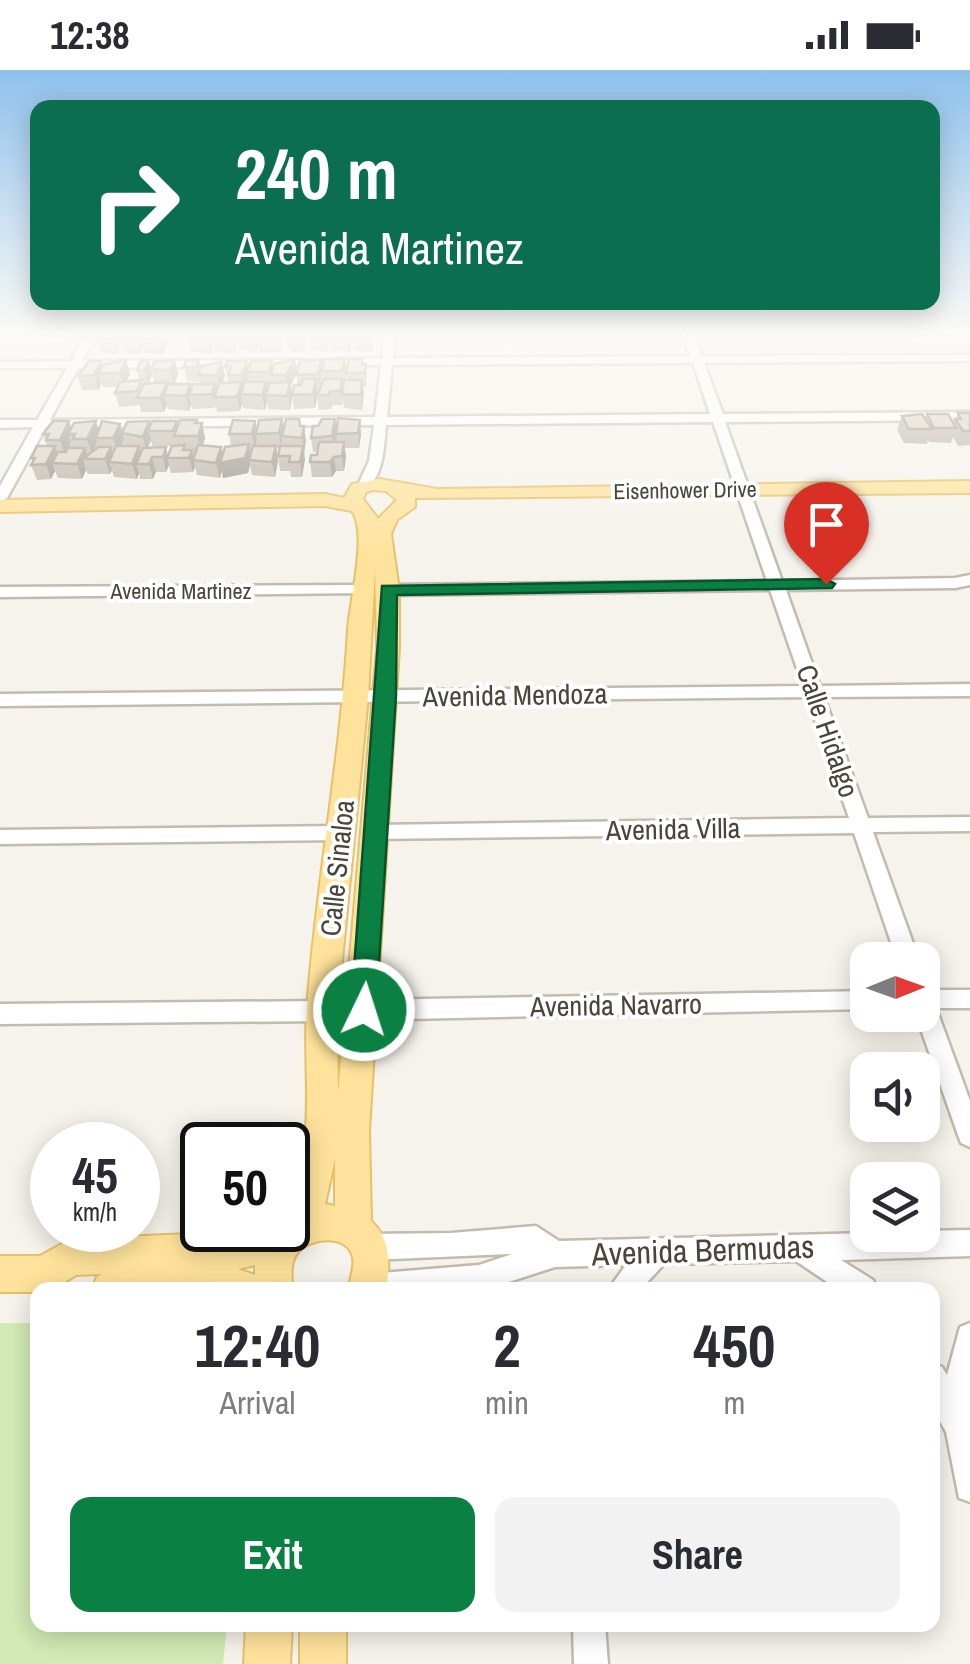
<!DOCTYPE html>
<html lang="en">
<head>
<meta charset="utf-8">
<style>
  :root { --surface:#fff; --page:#f2f2f3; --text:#2b2b33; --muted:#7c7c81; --accent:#0b8043 }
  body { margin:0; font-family:"Archivo Narrow",sans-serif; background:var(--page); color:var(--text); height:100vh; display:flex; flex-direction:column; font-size:38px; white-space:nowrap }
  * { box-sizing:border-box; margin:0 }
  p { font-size:32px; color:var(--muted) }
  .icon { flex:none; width:55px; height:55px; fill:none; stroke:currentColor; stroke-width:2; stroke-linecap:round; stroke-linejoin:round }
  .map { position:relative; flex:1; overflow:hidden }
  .drawer { position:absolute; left:30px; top:1212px; width:910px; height:350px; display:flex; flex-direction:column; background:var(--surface); border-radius:20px; box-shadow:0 5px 25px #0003 }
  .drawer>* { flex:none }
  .hud { position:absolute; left:30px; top:30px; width:910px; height:210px; border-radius:20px; box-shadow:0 5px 25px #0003; background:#0b6e4f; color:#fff; overflow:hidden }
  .needle { width:65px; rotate:89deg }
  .tools { position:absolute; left:850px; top:872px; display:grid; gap:20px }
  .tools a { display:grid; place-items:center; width:90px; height:90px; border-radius:20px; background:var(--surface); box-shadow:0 5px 25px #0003; font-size:50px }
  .speed { position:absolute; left:30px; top:1052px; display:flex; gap:20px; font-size:50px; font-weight:700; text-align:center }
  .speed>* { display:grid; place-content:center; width:130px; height:130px; border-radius:50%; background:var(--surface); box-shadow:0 5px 25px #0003; line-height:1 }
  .speed small { font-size:25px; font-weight:400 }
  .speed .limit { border:5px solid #111; border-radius:15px; background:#fff; color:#111 }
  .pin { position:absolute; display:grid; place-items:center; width:85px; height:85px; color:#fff; margin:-102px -42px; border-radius:50% 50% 50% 0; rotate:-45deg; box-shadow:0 0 10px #0007 }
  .pin .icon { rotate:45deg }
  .me { position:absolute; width:110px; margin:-55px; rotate:4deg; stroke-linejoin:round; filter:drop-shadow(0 0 8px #0008) }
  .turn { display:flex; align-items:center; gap:35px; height:210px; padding:0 40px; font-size:45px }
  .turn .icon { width:130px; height:130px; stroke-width:2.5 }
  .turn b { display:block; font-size:70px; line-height:85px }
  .eta { display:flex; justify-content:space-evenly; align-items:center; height:170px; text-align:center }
  .eta b { font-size:60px; font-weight:700; line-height:70px }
  .cta { display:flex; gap:20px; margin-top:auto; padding:20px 40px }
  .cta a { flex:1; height:115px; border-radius:20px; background:var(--accent); color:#fff; font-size:40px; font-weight:700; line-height:115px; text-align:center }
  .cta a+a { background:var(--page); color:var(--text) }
  .status { display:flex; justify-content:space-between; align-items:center; height:70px; padding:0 50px; background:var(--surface); direction:ltr }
  .status svg { height:28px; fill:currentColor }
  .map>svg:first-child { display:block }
  .green { fill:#d2eab5 }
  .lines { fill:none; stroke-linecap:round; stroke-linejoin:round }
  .minor-casing { stroke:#c2bbae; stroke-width:5 }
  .major-casing { stroke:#e6c16a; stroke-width:4 }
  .minor { fill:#fff; fill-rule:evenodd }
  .major { fill:#ffe39c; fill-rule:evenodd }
  .wall { fill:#bab2a6; fill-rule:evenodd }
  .shaded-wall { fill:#979187 }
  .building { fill:#d8cfc1; stroke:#979187; stroke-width:2.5 }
  .route { fill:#0b8043; stroke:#07532c; stroke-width:2.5 }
  .labels { text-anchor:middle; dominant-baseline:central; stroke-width:8; stroke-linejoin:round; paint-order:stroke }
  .far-street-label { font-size:22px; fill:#4b4439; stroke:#fff }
  .street-label { font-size:28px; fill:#4b4439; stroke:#fff }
  .near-street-label { font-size:32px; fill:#4b4439; stroke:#fff }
</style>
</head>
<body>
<div class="status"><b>12:38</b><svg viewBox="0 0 49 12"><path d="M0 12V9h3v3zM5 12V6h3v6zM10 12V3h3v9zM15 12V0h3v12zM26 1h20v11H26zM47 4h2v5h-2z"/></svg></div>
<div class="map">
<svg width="970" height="1594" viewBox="0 0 970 1594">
  <rect width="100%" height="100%" fill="#f6f3ec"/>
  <polygon class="green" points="0,1253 37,1253 38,1555 227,1555 223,1594 0,1594"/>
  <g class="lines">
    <g class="minor-casing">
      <g id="minor">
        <path d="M86 263H98L82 291 303 290 309 293 303 296 78 298 50 350 375 347 381 295H337L331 292 337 289 382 288 384 263H396L393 288 690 286 682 263H694L702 286 970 285V291L704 293 723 344 970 342V350L725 352 782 511 955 508 970 505V515L955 518 786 520 820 616 970 614V626L824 627 868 748 970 747V761L873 762 919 890H897L854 763 376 769 366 762 376 755 849 748 807 627 0 636V624L803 616 770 520 388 525 380 520 388 515 767 511 713 352 386 355C384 376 384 407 365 419L358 415 369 391 374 355 46 357 7 428 0 432V416L33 357 0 358V350H37L67 298H0V292L71 291ZM693 293 710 344 387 347 392 295Z"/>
        <polygon points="361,515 366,517 366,523 0,527 0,517"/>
        <polygon points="341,756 351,763 341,770 0,774 0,760"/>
        <polygon points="922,920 970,920 970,938 936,938 970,1031 970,1077 961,1073 958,1065 916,945 922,945"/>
        <polygon points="868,921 868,939 364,950 356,947 353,940 356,933 364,930"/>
        <polygon points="322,931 330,934 333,941 330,948 322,951 0,954 0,934"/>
        <polygon points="536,1156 559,1171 868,1163 922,1165 922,1161 970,1160 970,1186 841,1190 873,1210 877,1220 839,1220 796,1191 664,1194 640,1220 608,1220 626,1195 555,1197 484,1220 355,1218 359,1208 369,1204 479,1195 512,1184 369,1190 360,1186 356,1177 360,1168 369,1164 451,1163"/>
        <polygon points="970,1253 970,1432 959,1428 946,1362 932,1337 932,1293 942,1297 947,1305 960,1257"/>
        <polygon points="573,1555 605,1555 608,1594 574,1594"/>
      </g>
    </g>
    <g class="major-casing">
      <g id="major">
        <path d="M380 409 437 419 970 411V423L415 428V437L397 450 391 464 399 520V578L369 1061 371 1151C391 1169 390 1195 386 1220H348C350 1210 355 1197 353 1188 349 1164 312 1167 299 1181 289 1191 292 1207 292 1220H91L97 1207 102 1204 76 1205 57 1217 38 1222H0V1186H40L71 1169 288 1160C288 1129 302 1101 305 1070 310 1027 304 983 307 940 316 813 341 687 348 560 350 530 368 462 352 441L325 436 0 442V430L325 424 344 428 352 414ZM373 420 386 421 397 430 378 449 363 429 366 422ZM375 499 377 578 338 1024 337 941 368 627ZM335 1089V1136L325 1134ZM255 1195V1205L238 1199Z"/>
        <polygon points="246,1555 292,1555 290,1594 244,1594"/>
        <rect x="300" y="1555" width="46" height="39"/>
      </g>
    </g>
    <use href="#minor" class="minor"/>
    <use href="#major" class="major"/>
  </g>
  <g class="wall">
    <polygon points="166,263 168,272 163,284 144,283 143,278 140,284 123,282 122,274 116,284 100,282 96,268"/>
    <polygon points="175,263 281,263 283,272 280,282 260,283 257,269 259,264 256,264 258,275 256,283 238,279 237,274 234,283 215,281 213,274 210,284 191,281 188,267 189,263"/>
    <polygon points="330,263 352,263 350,282 331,280"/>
    <polygon points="372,263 373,282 353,280 352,266"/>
    <polygon points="286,266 306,269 303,282 292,282 288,279"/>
    <polygon points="309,266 329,269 326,282 311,280"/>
    <path d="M345 289 347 301 366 294 367 308 366 317H363L362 340 344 338 343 329 342 335H332L331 339 319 340 317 327 315 338 294 339 292 327 290 340 268 339 267 331 265 340 243 338 242 333 240 341 217 342 216 335 215 338 192 339 191 334 189 341 168 339 167 335 164 342H141L140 335 119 337 115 323 117 317H103L101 313 99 320H82L78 306 101 291 102 296 126 290 130 304 127 311 139 310 137 300 149 290 152 304 149 313H155L151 299 175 290 178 304 174 314 167 313 168 316 191 319 200 314 199 311V312L187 311 184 297 199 290 201 298 225 306 222 313 230 312 228 311 225 296 247 291 248 300 273 297 297 301 321 290 322 304 320 319H317L318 323 323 311 322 301ZM296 304 298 315 292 324 291 315Z"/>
    <polygon points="958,343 970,343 970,375 958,376 953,367 951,373 929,372 928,370 927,374 904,373 897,360 902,346 925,348 927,344 954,354"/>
    <path d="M282 349 284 357 306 370 302 407H291L290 401H280L278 386 280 378H276L278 391 275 407 252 405 250 395 248 403 223 408 222 400 220 408 197 405 195 397 193 402 171 403 169 395 166 402H156L153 409H140L139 403 137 409 114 407 112 400 110 404H88L86 400 82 409 58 408 55 401 51 409 37 410 31 395 33 392 31 388 47 376 43 364 71 357 122 363 149 351 150 356 202 353 205 368 203 375 221 377 223 384 231 376 229 364 255 351 257 359ZM151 370 152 376H172L168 385 166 377 148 378Z"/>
    <polygon points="335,349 336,359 361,364 359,378 345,378 346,387 344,401 336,401 332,407 312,407 310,392 318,382 313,382 311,368 318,356"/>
  </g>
  <g class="shaded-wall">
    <polygon points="117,263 122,263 120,268 122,274 116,284 113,271"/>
    <polygon points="140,263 145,263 140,269 143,278 140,284 136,270"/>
    <polygon points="163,263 166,263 168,272 163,284 160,270"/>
    <polygon points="210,263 213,263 212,267 213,274 210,284 207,270"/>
    <polygon points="233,263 236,263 237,274 234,283 231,270"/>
    <polygon points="255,263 258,275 256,283 253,269"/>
    <polygon points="279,263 281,263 283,272 280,282 278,268"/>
    <polygon points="302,263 305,263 306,269 303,282 301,269"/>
    <polygon points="326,263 328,263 329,269 326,282"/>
    <polygon points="350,263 352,263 352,269 350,282"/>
    <polygon points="295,289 297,303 291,315 292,327 290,340 286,305"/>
    <polygon points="126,290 130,304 124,317 120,303"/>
    <polygon points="149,290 152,304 148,314 145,300"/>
    <polygon points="175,290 178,304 174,314 170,300"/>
    <polygon points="321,290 322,304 320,319 318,304"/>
    <polygon points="101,291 104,303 99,303 101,313 99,320 94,305"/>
    <polygon points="247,291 248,308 245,319 242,305"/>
    <polygon points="222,292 225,306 220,319 217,305"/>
    <polygon points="316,309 318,323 315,338 313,324"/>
    <polygon points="362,310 364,324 362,340 361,325"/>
    <polygon points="167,312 170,325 164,325 167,335 164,342 160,328"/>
    <polygon points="242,312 244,324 241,324 242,333 240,341 237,327"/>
    <polygon points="266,312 268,325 266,325 267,331 265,340 262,325"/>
    <polygon points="190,314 193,325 189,325 191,334 189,341 186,326"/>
    <polygon points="282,349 285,364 282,366 281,378 279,363"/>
    <polygon points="335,349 337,363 334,381 332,366"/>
    <polygon points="197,350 199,362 202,353 205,368 201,381 195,353"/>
    <polygon points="360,350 361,364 359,378 358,363"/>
    <polygon points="69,351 73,364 68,364 71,372 65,384 60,370"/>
    <polygon points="96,351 100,365 96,368 97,371 92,384 87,369"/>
    <polygon points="149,351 152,361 148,361 151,370 146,381 143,367"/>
    <polygon points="255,351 258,364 256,364 257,370 254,379 252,364"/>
    <polygon points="120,354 124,368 118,383 113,368"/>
    <polygon points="304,356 306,370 304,382 302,368"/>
    <polygon points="344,372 346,387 344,401 342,386"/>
    <polygon points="249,374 252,389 249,390 250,395 248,403 223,408 222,400 220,408 216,393 221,377 224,392"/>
    <polygon points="55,376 60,391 52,393 55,401 51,409 46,394"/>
    <polygon points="139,376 144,391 136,394 139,403 137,409 132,394"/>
    <polygon points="276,376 278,391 275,407 272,392"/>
    <polygon points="303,376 305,390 302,407 300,392"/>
    <polygon points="111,377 115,392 109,392 112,400 110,404 105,389"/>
    <polygon points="166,377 169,395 166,402 163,387"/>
    <polygon points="85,378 89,389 83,389 86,400 82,409 77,394"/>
    <polygon points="192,380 195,397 193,402 189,388"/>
    <polygon points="152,387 156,402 153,409 149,394"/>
    <polygon points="334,387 336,401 332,407 330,392"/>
  </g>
  <g class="building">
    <polygon points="99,263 117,263 113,271 96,268"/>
    <polygon points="122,263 140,263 136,270 120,268"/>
    <polygon points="143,263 163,263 160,270 140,269"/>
    <polygon points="189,263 210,263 207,270 188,267"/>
    <polygon points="213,263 233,263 231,270 212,267"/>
    <polygon points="236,263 255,263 253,269 235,265"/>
    <polygon points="259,263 279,263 278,268 257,269"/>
    <polygon points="287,263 302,263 301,269 290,269 286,266"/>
    <polygon points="310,263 326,263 325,269 309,266"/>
    <polygon points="330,263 350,263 349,269 329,266"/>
    <polygon points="353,263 372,263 372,269 352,266"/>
    <polygon points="295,289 286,305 271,305 274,294"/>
    <polygon points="324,289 345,289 343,301 322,301"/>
    <polygon points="349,289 362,289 362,294 366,294 365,303 346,303"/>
    <polygon points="126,290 120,303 99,303 104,294"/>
    <polygon points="141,290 149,290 145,300 137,300"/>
    <polygon points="175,290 170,300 151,299 154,292"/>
    <polygon points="186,290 199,290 196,298 184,297"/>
    <polygon points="272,290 269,302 247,302 251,291"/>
    <polygon points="300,290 321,290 318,304 296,305"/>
    <polygon points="89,291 101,291 94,305 78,306"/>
    <polygon points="227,291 247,291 242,305 229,305 231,296 225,296"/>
    <polygon points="222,292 217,305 198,305 201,296"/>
    <polygon points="303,309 316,309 313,324 292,325 294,315 301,315"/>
    <polygon points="324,309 342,309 340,321 330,321 329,325 317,325"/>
    <polygon points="142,310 137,321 115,323 120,312"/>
    <polygon points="344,310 362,310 361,325 342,324"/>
    <polygon points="167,312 160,328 137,328 144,314"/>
    <polygon points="242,312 237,327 214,327 219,313"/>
    <polygon points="244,312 266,312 262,325 241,324"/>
    <polygon points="290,312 287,326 266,325 269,313"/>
    <polygon points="168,314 190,314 186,326 164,325"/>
    <polygon points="193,314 215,314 212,324 189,325"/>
    <polygon points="958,343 970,343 970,361 963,361 955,349 961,349"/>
    <polygon points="922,344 932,359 909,359 902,346"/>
    <polygon points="927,344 948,344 956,358 934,358"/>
    <polygon points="338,348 360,350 358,363 336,364"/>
    <polygon points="282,349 279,363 256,364 259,350"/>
    <polygon points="286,349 299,349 300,356 304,356 302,368 282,366"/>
    <polygon points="322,349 335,349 332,366 311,368 313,356 318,356"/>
    <polygon points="180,350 197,350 195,353 202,353 198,366 174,366"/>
    <polygon points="233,350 255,351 252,364 229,364"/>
    <polygon points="53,351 69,351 60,370 46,370 49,364 43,364"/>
    <polygon points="96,351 87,369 73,369 75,364 68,364 74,353"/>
    <polygon points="102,351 120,354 113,368 96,368"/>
    <polygon points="149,351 143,367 122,363 127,352"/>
    <polygon points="152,351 177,351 173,361 148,361"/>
    <polygon points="319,372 344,372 342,386 334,387 330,392 310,392 311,385 317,385"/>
    <polygon points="249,374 245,388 220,393 225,377"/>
    <polygon points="185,375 183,380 192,380 189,388 167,388 172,376"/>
    <polygon points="198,375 221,377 216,393 193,390"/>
    <polygon points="37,376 55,376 46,394 31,395 35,388 31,388"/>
    <polygon points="116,376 139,376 132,394 109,392"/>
    <polygon points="253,376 276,376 272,392 249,390"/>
    <polygon points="280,376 303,376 300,392 289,392 290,386 278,386"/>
    <polygon points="98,377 111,377 105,389 83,389"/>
    <polygon points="166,377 163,387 152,387 149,394 136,394 143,378"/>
    <polygon points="68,378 85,378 77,394 52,393 58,382 66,382"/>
  </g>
  <linearGradient id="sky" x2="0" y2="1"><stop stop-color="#8fc1ec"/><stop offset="0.54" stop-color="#fbfaf6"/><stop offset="1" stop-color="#fbfaf6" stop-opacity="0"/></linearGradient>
  <rect width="970" height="486" fill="url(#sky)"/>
  <polygon class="route" points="826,509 835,514 832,518 397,525 396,626 376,940 373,948 364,951 355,948 351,940 382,516"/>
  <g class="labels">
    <g class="far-street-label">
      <text transform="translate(685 420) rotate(-1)">Eisenhower Drive</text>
      <text x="181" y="521">Avenida Martinez</text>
    </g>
    <g class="street-label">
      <text transform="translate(515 625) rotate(-1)">Avenida Mendoza</text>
      <text transform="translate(828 661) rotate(71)">Calle Hidalgo</text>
      <text transform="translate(673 759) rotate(-1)">Avenida Villa</text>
      <text transform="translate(337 798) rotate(-84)">Calle Sinaloa</text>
      <text transform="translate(616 935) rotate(-1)">Avenida Navarro</text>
    </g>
    <g class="near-street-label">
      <text transform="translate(703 1180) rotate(-2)">Avenida Bermudas</text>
    </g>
  </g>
</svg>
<div class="tools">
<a><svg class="needle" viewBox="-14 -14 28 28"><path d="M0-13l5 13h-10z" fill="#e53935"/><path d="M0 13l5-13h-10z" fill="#7c7c81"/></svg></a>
<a><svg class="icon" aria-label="sound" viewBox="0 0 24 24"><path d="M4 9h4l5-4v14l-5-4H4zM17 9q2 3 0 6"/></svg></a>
<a><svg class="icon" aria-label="layers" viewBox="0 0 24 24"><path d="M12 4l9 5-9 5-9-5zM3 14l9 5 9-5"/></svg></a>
</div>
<div class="speed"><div>45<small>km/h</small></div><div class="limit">50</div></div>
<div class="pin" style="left:826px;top:514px;background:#d93025"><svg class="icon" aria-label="arrive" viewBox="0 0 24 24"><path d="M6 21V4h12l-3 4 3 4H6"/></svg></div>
<svg class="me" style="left:364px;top:940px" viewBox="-20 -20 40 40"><circle r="17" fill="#0b8043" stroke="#fff" stroke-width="3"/><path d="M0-11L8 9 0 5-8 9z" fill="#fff"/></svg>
<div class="hud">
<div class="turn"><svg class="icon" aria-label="right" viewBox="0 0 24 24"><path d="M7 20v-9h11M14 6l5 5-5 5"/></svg><div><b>240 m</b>Avenida Martinez</div></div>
</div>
<section class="drawer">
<div class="eta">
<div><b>12:40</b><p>Arrival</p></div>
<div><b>2</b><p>min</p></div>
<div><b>450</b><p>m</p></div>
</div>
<div class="cta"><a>Exit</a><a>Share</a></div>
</section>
</div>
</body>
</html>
